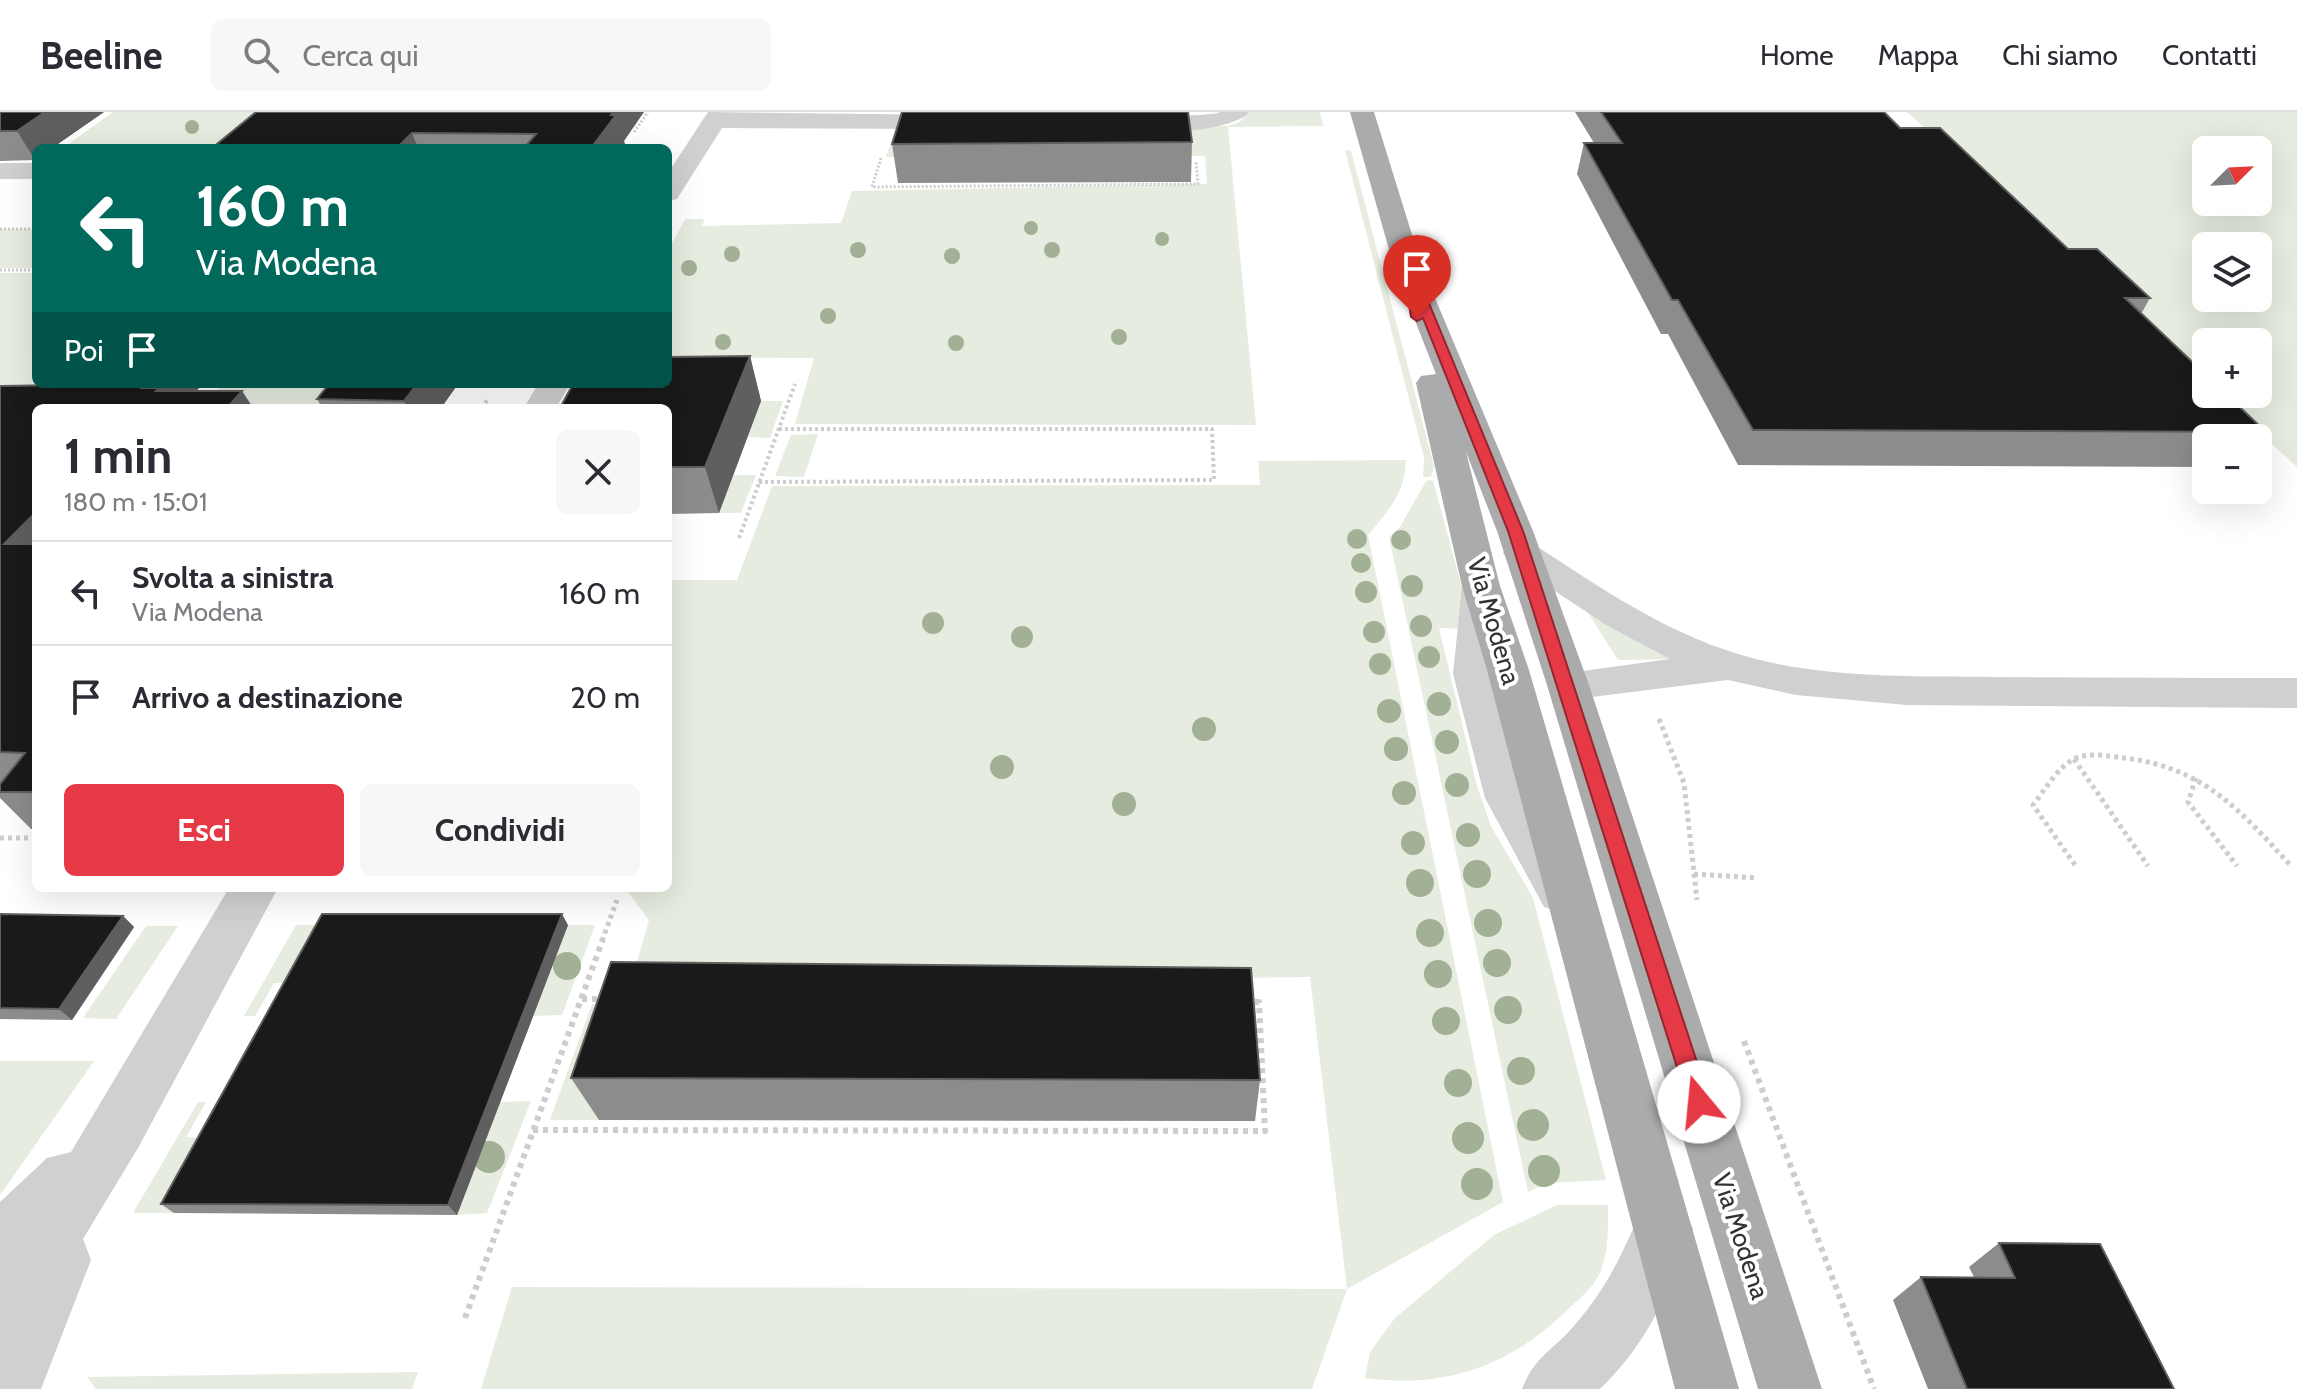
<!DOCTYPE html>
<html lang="it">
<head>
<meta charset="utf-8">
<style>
  :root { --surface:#fff; --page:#f7f7f7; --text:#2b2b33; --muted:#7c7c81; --line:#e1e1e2; --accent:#e63946 }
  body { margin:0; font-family:Cabin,sans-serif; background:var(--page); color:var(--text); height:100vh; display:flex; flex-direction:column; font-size:30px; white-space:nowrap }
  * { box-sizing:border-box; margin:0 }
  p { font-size:26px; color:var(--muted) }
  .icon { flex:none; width:44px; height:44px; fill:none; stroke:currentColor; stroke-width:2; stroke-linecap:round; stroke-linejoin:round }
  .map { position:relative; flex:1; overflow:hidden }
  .details { position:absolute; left:32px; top:292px; width:640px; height:488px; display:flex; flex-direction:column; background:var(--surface); border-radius:12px; box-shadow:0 8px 32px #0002 }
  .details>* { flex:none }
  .hud { position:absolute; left:32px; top:32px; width:640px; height:244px; border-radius:12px; box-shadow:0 8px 32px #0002; background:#00695c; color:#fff; overflow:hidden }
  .needle { width:52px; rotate:66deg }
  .controls { position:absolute; left:2192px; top:24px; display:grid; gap:16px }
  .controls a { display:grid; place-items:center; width:80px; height:80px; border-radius:12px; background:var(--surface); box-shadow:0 8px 32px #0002; font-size:40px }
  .pin { position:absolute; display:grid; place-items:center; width:68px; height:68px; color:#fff; margin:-82px -34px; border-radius:50% 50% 50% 0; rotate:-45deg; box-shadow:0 0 8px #0007 }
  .pin .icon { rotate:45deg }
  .me { position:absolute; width:88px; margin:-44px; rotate:343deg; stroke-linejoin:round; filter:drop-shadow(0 0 6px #0008) }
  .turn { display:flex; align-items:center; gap:28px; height:168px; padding:0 32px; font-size:36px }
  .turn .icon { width:104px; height:104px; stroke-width:2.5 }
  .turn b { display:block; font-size:56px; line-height:68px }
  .then { display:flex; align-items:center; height:76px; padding:0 32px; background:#0003; gap:16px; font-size:30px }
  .round { display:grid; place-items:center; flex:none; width:84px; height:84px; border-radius:12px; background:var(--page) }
  .head { display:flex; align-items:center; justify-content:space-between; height:136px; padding:0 32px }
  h1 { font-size:48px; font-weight:800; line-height:60px }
  .button { display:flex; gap:16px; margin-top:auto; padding:16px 32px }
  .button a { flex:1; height:92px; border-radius:12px; background:var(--accent); color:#fff; font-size:32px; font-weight:800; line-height:92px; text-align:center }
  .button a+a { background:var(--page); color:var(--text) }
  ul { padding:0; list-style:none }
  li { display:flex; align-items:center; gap:24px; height:104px; padding:0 32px; border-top:2px solid var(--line) }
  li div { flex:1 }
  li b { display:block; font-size:30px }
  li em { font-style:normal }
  header { display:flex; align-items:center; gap:48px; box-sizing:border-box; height:112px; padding:0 40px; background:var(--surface); border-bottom:2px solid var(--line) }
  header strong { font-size:38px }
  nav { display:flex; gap:44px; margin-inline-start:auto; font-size:28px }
  .search { width:560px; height:72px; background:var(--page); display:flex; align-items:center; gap:20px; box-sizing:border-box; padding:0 28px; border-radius:12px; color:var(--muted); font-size:30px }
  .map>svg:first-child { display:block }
  .green { fill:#e6ecdf; fill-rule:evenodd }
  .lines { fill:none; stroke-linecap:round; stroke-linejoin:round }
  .path-far3 { stroke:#cdcdcd; stroke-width:3; stroke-dasharray:2 2; stroke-linecap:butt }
  .path-far2 { stroke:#cdcdcd; stroke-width:4; stroke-dasharray:3 3; stroke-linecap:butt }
  .path-far1 { stroke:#cdcdcd; stroke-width:5; stroke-dasharray:4 4; stroke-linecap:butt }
  .path { stroke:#cdcdcd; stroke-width:6; stroke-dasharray:5 5; stroke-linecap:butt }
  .minor { fill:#d0d0d0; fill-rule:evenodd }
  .major { fill:#ababab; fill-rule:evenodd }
  .tree { fill:#a2b095 }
  .wall { fill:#8c8c8c }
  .shaded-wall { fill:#5f5f5f }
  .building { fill:#1a1a1a; stroke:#5f5f5f; stroke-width:2 }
  .route { fill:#e63946; stroke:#96252e; stroke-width:2 }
  .labels { text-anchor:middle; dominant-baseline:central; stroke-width:8; stroke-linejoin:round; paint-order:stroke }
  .street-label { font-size:26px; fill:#333; stroke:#fff }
</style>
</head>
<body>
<header>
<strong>Beeline</strong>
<div class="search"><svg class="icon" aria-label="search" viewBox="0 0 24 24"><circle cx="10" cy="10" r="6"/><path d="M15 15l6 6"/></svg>Cerca qui</div>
<nav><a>Home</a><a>Mappa</a><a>Chi siamo</a><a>Contatti</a></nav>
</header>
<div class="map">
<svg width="2297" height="1277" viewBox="0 0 2297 1277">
  <rect width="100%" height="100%" fill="#fff"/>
  <g class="green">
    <polygon points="113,0 295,0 254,36 63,36"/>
    <polygon points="1248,0 1320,0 1323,14 1228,15 1256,313 795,312 814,246 668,245 668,140 685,107 705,107 702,114 841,111 852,79 1207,72 1205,44 886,45 897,14 1228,14 1240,10"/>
    <path d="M1907 0H2297V355L2217 282H2258V230H2206V272ZM2206 38H2258V90H2206ZM2206 134H2258V186H2206Z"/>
    <polygon points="1345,38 1351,39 1434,354 1431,365 1423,365 1424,345"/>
    <rect x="0" y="117" width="36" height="39"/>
    <polygon points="0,161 36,161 36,272 93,272 214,281 223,272 344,272 323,296 0,295"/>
    <polygon points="761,289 783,289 770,326 748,325"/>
    <polygon points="818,322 804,365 775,364 791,323"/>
    <path d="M1406 348C1405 381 1389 398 1368 423L1503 1090 1347 1177 1312 1277H481L512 1175 1347 1177 1310 865 630 874 649 808 625 776H668V468H737L772 374 1260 373 1258 349Z"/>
    <polygon points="733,363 756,363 741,401 719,401"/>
    <polygon points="1433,368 1473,517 1439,516 1477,674 1491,714 1533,786 1606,1068 1548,1071 1528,1080 1389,425 1400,415 1426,369"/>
    <polygon points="1585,496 1685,547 1618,548"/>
    <polygon points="296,813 331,813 288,871 274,871 255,904 244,904"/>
    <polygon points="568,813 595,813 562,903 533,904"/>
    <polygon points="146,814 178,814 116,907 83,906"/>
    <polygon points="592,892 635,894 599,1008 550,1008"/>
    <polygon points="0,949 94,949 0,1083"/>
    <polygon points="531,989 487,1101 457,1103 499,990"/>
    <polygon points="198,990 206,990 186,1025 202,1026 233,990 174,1101 133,1101"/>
    <path d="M1557 1093H1608C1608 1117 1609 1143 1598 1165 1591 1178 1574 1191 1564 1201 1509 1254 1443 1277 1365 1266L1370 1240 1395 1206 1494 1123Z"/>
    <polygon points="418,1260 412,1277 96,1277 87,1265"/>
  </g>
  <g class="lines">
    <g class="path-far3">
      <polyline points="634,20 648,0"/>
      <polyline points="881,46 872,75 1198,72 1196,50"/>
      <polyline points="0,117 36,117"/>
      <polyline points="0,158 36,158"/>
    </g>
    <g class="path-far2">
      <polyline points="482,296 488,287"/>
      <polyline points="759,370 1214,368 1212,317 779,317"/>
      <polyline points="739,426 795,272"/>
    </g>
    <g class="path-far1">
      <polyline points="1659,607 1684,671 1697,788"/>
      <polyline points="2074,647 2148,754"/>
      <polyline points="2196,666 2188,690 2237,754"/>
      <polyline points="0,726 36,726"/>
      <path d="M2075 753 2033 693C2045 678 2057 656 2074 647 2088 640 2109 644 2124 646 2203 655 2240 698 2291 754"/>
      <polyline points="1694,762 1756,766"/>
      <polyline points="602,829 617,788"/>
    </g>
    <g class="path">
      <polyline points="582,887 605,887"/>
      <polyline points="1744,929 1874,1277"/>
      <polyline points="533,1018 1265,1019 1259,890 1247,890"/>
      <polyline points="465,1206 603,827"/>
    </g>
    <g class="minor">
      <polygon points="708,0 957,3 969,10 957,17 722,16 677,87 668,89 668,61"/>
      <path d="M1221 0H1249C1235 20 1131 28 1118 10 1129 0 1198 7 1221 0Z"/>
      <rect x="0" y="51" width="36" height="16"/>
      <polygon points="538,272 570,272 556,296 524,296"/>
      <path d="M1522 429 1535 433C1599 475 1665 520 1738 542 1819 567 1909 564 1992 565 2094 566 2195 566 2297 566V596L1907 593 1796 583 1728 568 1568 588 1553 583 1547 573 1553 563 1670 547 1608 514 1509 449 1503 441 1509 433Z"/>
      <polygon points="1481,462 1495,465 1500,474 1495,562 1530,685 1585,781 1578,795 1561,801 1544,795 1485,686 1453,562 1462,474 1467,465"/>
      <polygon points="229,776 278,776 138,1036 83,1127 91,1148 41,1277 0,1277 0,1090 47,1046 71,1040"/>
      <path d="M1663 1088 1684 1096 1693 1117C1669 1179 1649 1230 1600 1277H1522C1535 1244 1551 1240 1573 1215 1607 1176 1622 1143 1642 1096Z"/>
    </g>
    <polygon class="major" points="1350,0 1374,0 1422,155 1533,419 1589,573 1822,1277 1758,1277 1547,573 1497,419 1466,340 1500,474 1529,558 1739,1277 1675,1277 1487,558 1462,474 1416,271 1421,264 1436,262 1394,155"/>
  </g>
  <g class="tree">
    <circle cx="192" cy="15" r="7"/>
    <circle cx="1031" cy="116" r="7"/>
    <circle cx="1162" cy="127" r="7"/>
    <circle cx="858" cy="138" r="8"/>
    <circle cx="1052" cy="138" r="8"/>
    <circle cx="732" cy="142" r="8"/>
    <circle cx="952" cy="144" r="8"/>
    <circle cx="689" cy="156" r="8"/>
    <circle cx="828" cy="204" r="8"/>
    <circle cx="1119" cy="225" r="8"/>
    <circle cx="723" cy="230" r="8"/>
    <circle cx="956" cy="231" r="8"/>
    <circle cx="1357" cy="427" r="10"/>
    <circle cx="1401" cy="428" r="10"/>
    <circle cx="1361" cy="451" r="10"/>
    <circle cx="1412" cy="474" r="11"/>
    <circle cx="1366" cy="480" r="11"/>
    <circle cx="933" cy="511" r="11"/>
    <circle cx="1421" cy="514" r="11"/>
    <circle cx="1374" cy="520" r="11"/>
    <circle cx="1022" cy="525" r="11"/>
    <circle cx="1429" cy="545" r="11"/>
    <circle cx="1380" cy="552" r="11"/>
    <circle cx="1439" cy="592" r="12"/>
    <circle cx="1389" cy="599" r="12"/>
    <circle cx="1204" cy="617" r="12"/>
    <circle cx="1447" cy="630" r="12"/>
    <circle cx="1396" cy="637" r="12"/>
    <circle cx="1002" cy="655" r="12"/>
    <circle cx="1457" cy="673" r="12"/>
    <circle cx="1404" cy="681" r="12"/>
    <circle cx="1124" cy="692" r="12"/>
    <circle cx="1468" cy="723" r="12"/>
    <circle cx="1413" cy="731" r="12"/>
    <circle cx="1477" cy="762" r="14"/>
    <circle cx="1420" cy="771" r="14"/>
    <circle cx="1488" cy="811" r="14"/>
    <circle cx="1430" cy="821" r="14"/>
    <circle cx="1497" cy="851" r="14"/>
    <circle cx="567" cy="854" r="14"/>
    <circle cx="1438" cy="862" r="14"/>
    <circle cx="1508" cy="898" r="14"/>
    <circle cx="1446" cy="909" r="14"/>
    <circle cx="1521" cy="959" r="14"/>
    <circle cx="1458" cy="971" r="14"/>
    <circle cx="1533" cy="1013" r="16"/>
    <circle cx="1468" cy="1026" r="16"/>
    <circle cx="489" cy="1045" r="16"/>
    <circle cx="1544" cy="1059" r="16"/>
    <circle cx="1477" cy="1072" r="16"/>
  </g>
  <g class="wall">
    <polygon points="0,0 104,0 52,36 36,36 35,48 0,49"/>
    <polygon points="256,0 624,29 625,33 623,36 212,36"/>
    <polygon points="1575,0 1884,0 1900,16 2068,137 2150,186 2141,202 2266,320 2258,331 2258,326 2206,326 2206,355 1738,353 1668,222 1661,222 1577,62 1584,31 1594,31"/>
    <polygon points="1192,30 1191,70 898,71 892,32"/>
    <polygon points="750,244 761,289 719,401 668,402 668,296"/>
    <polygon points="65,272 203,272 196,279 242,279 253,296 36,296 36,717 31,717 0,686 0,274 64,273"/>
    <polygon points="329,272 458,272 441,296 322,296 317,287"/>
    <polygon points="0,802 123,804 134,815 72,908 0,907"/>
    <polygon points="568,813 457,1103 174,1101 161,1092"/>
    <polygon points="571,966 1260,968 1255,1009 599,1008"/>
    <polygon points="1999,1131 2174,1277 1928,1277 1893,1188 1921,1165 1974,1165 1969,1155"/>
  </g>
  <g class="shaded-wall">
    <polygon points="45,0 104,0 52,36 36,36 35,48 17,19"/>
    <polygon points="613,0 644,0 624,29 625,33 623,36 591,36"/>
    <polygon points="412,21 418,36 397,36"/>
    <polygon points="750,244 761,289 719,401 705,355"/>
    <polygon points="146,272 203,272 180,296 142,276"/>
    <polygon points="417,272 458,272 441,296 408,296 404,289"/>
    <polygon points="242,279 253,296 227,296"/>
    <polygon points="36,400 36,467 4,432"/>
    <polygon points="562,802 568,813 457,1103 448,1093"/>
    <polygon points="123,804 134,815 72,908 59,897"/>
  </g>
  <g class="building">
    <polygon points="0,0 45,0 17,19 0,19"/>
    <polygon points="256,0 613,0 611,3 616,3 591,36 524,36 536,22 412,21 397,36 212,36"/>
    <polygon points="902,0 1188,0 1192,30 892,32"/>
    <polygon points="1601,0 1884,0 1900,16 1940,16 2068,137 2097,137 2150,186 2125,186 2206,263 2206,282 2226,282 2266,320 1753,318 1678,188 1672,188 1584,31 1622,31"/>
    <polygon points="750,244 705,355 668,355 668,296 560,296 573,272 668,272 668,245"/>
    <polygon points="65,272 146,272 142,276 160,276 156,279 242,279 227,296 36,296 36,400 4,432 36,432 36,680 0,680 0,672 25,641 0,640 0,274 64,273"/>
    <polygon points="329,272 417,272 404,289 317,287"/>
    <polygon points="0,802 123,804 59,897 0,896"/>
    <polygon points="322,802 562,802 448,1093 161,1092"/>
    <polygon points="611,850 1251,856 1260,968 571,966"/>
    <polygon points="1999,1131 2100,1132 2174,1277 1967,1277 1921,1165 2015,1166"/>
  </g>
  <polygon class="route" points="1408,151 1414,155 1523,419 1710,990 1707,998 1699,1001 1691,998 1688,990 1508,419 1423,206 1417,209 1411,205 1403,155"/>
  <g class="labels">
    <g class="street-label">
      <text transform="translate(1494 509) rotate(74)">Via Modena</text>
      <text transform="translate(1741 1124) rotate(72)">Via Modena</text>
    </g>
  </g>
</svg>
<div class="controls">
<a><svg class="needle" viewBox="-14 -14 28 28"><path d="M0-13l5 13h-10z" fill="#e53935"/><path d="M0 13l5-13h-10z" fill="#7c7c81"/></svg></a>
<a><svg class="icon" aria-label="layers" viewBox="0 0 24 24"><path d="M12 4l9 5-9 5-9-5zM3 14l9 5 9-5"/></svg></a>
<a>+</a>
<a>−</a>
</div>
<div class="pin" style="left:1417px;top:205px;background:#d93025"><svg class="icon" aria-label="arrive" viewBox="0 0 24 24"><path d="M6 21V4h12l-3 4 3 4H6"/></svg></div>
<svg class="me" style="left:1699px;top:990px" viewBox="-20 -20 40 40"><circle r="19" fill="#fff"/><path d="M0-13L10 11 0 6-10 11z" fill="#e63946"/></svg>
<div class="hud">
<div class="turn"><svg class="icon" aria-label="left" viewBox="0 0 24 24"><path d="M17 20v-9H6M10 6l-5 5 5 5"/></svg><div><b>160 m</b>Via Modena</div></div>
<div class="then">Poi<svg class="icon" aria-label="arrive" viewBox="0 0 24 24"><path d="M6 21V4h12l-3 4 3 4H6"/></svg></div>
</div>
<section class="details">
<div class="head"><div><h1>1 min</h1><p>180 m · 15:01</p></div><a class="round"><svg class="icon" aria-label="close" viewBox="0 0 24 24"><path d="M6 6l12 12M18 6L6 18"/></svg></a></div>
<ul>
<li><svg class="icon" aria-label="left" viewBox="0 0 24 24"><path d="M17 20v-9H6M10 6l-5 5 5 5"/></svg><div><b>Svolta a sinistra</b><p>Via Modena</p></div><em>160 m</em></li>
<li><svg class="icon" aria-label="arrive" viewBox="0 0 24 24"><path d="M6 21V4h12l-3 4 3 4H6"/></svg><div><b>Arrivo a destinazione</b></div><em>20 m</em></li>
</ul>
<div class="button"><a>Esci</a><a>Condividi</a></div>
</section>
</div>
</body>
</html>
